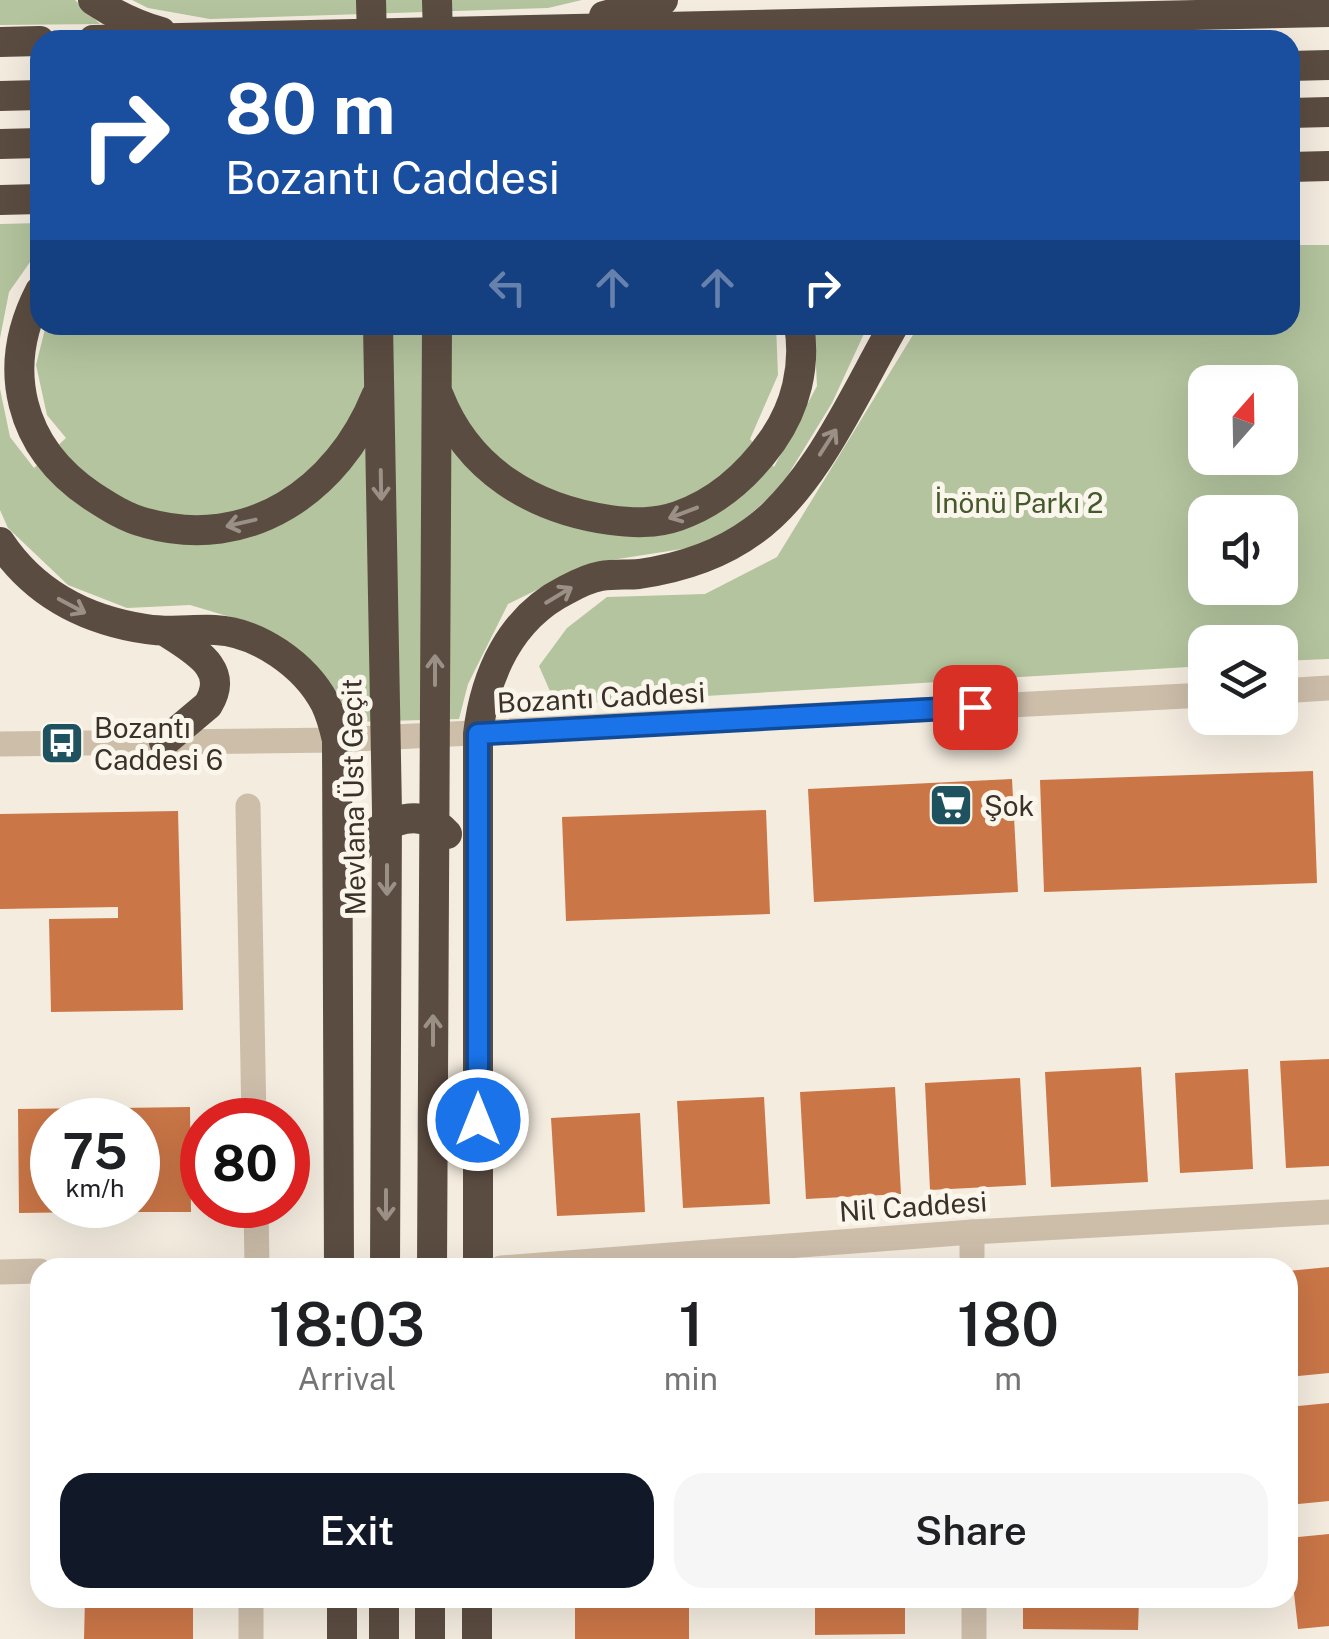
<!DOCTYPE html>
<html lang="en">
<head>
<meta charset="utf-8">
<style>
  :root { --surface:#fff; --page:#f6f6f6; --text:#202124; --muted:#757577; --accent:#111827 }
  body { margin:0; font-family:"Public Sans",sans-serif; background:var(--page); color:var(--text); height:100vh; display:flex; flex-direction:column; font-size:38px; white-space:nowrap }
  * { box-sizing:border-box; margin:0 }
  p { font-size:32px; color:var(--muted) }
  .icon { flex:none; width:55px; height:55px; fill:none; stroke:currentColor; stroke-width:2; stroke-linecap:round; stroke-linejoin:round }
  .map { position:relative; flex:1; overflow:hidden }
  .sheet { position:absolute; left:30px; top:1258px; width:1268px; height:350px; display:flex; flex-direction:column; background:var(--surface); border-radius:30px; box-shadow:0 10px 40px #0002 }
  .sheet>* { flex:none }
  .hud { position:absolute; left:30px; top:30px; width:1270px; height:305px; border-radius:30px; box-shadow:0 10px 40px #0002; background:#1a4fa0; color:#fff; overflow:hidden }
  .needle { width:65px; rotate:20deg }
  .fabs { position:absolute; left:1188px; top:365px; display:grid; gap:20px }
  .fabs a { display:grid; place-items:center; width:110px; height:110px; border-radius:20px; background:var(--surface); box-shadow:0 10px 40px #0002; font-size:50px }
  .speed { position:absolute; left:30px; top:1098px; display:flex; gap:20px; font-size:50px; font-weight:700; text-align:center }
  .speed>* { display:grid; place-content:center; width:130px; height:130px; border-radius:50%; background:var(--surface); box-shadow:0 10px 40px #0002; line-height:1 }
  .speed small { font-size:25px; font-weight:400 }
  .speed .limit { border:15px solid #d22; background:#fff; color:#111 }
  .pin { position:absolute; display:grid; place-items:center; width:85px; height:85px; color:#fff; margin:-42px; border-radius:20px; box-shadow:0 5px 15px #0006 }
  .me { position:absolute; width:110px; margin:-55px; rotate:0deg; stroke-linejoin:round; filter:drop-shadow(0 0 8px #0008) }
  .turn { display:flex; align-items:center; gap:35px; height:210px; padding:0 30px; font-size:45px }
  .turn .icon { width:130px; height:130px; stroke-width:2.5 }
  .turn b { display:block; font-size:70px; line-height:85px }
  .lanes { display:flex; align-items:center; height:95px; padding:0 30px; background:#0003; justify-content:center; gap:50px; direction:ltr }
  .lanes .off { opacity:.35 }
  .eta { display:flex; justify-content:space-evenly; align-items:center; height:170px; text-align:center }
  .eta b { font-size:60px; font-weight:600; line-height:70px }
  .primary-button { display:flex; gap:20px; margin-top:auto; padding:20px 30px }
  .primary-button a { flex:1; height:115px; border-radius:30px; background:var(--accent); color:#fff; font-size:40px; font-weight:600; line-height:115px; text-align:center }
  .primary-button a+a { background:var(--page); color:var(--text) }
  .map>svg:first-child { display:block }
  .green { fill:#b3c49e; fill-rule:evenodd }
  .building { fill:#ca7647 }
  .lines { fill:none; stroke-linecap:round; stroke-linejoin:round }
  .minor { stroke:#cdbeaa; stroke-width:25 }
  .highway { stroke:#5b4c41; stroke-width:30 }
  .oneway { stroke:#9b9085 }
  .route-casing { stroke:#114b97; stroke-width:25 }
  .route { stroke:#1a73e8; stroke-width:18 }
  .labels { text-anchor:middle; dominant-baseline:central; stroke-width:10; stroke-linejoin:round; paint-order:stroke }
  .park-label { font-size:28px; fill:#44592c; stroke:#fbf6ec }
  .street-label { font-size:28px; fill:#3a312a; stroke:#fbf6ec }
  .poi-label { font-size:28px; fill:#3a312a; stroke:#fbf6ec; text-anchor:start }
</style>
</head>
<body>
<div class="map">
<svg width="1329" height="1639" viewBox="0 0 1329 1639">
  <rect width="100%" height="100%" fill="#f4ecdf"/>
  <g class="green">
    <polygon points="0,0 75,0 100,24 0,25"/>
    <polygon points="132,0 582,0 548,8 210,19 148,8"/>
    <polygon points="40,223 40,248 9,292 0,338 0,224"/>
    <path d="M1290 245H1329V659L1280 661V642H1205V666L556 705 539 666 567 628 607 597 705 594 777 557 919 325H1290ZM1280 382V458H1205V382ZM1280 512V588H1205V512Z"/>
    <polygon points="46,325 776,325 778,375 750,439 774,467 817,386 814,325 868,325 832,403 780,488 738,525 695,547 592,563 508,604 468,684 459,719 352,722 314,663 254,624 190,605 127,608 68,585 8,528 0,510 0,389 10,437 34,468 66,438 47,415 36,365"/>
  </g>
  <g class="building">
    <polygon points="1313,771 1317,883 1044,892 1040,780"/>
    <polygon points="1012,779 1018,892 814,902 808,789"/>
    <polygon points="766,810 770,914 566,921 562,817"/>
    <polygon points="178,811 183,1010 51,1012 49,919 118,918 118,907 0,909 0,814"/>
    <polygon points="1329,1059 1329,1166 1286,1168 1280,1061"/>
    <polygon points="1141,1067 1148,1182 1051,1187 1045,1072"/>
    <polygon points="1248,1069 1253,1169 1180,1173 1175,1073"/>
    <polygon points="1020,1078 1026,1185 930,1190 925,1083"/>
    <polygon points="895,1087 901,1194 806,1199 800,1092"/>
    <polygon points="764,1097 770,1204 683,1208 677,1101"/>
    <polygon points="190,1107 191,1212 120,1212 120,1205 138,1205 138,1120 119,1120 119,1108"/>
    <polygon points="90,1108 90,1120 52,1120 52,1205 91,1205 91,1212 19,1213 18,1109"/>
    <polygon points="640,1113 645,1212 557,1216 551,1118"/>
    <polygon points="1329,1267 1329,1373 1288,1377 1288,1271"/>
    <polygon points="1329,1403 1329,1501 1288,1505 1288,1407"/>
    <polygon points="1329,1534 1329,1626 1298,1629 1294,1593 1288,1594 1288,1538"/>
    <polygon points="85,1598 193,1598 193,1639 84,1639"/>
    <rect x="575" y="1598" width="114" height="41"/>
    <polygon points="815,1598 905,1598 905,1634 815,1635"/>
    <polygon points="1023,1598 1139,1598 1138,1630 1023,1629"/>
  </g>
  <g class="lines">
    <g class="minor">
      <polyline points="1280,691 1329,688"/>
      <polyline points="0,744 337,740 1205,695"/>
      <polyline points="248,806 254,1120"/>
      <polyline points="256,1205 257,1268"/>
      <polyline points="972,1232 972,1268"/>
      <polyline points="501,1268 972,1232 1329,1212"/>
      <polyline points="0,1272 40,1271"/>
      <polyline points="974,1598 974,1639"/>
      <polyline points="251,1639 251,1598"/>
    </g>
    <g class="highway">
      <path d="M93 0C115 15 136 25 161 32"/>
      <polyline points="371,0 372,40"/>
      <polyline points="437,0 438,40"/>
      <polyline points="604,16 663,0"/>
      <polyline points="93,40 1329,12"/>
      <polyline points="0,42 40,41"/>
      <polyline points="1290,66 1329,65"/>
      <polyline points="0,96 40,95"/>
      <polyline points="1290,113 1329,112"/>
      <polyline points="0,144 40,143"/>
      <polyline points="1290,167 1329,166"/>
      <polyline points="0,200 40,199"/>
      <path d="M40 291C0 368 19 447 92 496 109 507 126 518 146 523 249 552 338 490 376 396"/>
      <polyline points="378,325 387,812 385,1268"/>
      <path d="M439 396C468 470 533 509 610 520 633 523 655 524 678 516 718 502 748 475 772 441 796 407 806 366 799 325"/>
      <path d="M0 542C34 593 86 620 146 629 169 633 192 629 215 630 258 632 305 665 325 703 331 715 334 727 337 740L339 1268"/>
      <path d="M164 742 208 705C231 667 192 650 165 631"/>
      <path d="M343 885C346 875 347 863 353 855 373 826 418 801 447 834"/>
      <polyline points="432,1268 437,325"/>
      <path d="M478 1268V734C485 675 510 618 566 590 577 584 589 578 601 576 613 574 627 575 639 574 680 568 719 556 753 531 815 487 856 391 894 325"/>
      <polyline points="342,1598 342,1639"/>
      <polyline points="384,1639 384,1598"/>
      <polyline points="430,1639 430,1598"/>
      <polyline points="477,1639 477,1598"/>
    </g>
  </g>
  <defs><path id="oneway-shaft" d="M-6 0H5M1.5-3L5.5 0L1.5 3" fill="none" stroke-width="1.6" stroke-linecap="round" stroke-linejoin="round" transform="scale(2.5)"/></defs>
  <g class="oneway">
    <use href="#oneway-shaft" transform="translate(828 442) rotate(-57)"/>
    <use href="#oneway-shaft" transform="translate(381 485) rotate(89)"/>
    <use href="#oneway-shaft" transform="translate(683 513) rotate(159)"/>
    <use href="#oneway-shaft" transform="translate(241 523) rotate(167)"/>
    <use href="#oneway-shaft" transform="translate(559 595) rotate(-31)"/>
    <use href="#oneway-shaft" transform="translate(72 606) rotate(28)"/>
    <use href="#oneway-shaft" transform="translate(435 670) rotate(-90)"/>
    <use href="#oneway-shaft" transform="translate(387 880) rotate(90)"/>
    <use href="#oneway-shaft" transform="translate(433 1030) rotate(-90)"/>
    <use href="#oneway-shaft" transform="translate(386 1205) rotate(90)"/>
  </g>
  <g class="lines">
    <g class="route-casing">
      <polyline id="route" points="478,1120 478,734 975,707"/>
    </g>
    <use href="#route" class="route"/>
  </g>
  <defs>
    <g id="bus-square" transform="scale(2.25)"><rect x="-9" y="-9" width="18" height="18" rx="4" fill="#1d525e" stroke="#fbf6ec"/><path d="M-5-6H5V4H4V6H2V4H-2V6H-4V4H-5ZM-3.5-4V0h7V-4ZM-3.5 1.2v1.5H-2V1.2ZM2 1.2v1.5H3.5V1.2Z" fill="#fff"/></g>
    <g id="supermarket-square" transform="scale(2.25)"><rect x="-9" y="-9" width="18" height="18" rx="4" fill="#1d525e" stroke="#fbf6ec"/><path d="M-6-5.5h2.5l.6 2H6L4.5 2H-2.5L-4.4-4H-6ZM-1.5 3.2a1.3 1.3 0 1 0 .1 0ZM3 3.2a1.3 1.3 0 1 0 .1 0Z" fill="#fff"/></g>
  </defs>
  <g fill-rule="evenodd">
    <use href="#bus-square" x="62" y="743"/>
    <use href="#supermarket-square" x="951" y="805"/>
  </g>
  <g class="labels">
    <g class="park-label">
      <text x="1019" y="502">İnönü Parkı 2</text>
    </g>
    <g class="street-label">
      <text transform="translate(601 697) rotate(-3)">Bozantı Caddesi</text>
      <text transform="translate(353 797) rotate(-91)">Mevlana Üst Geçit</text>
      <text transform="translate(913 1206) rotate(-4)">Nil Caddesi</text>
    </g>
    <g class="poi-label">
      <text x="94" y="727">Bozantı<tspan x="94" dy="32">Caddesi 6</tspan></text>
      <text x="984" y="805">Şok</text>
    </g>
  </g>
</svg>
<div class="fabs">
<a><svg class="needle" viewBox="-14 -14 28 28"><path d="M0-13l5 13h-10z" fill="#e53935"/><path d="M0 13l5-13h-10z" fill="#757577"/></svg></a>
<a><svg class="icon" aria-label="sound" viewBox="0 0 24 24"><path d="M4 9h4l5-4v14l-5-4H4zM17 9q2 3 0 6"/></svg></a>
<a><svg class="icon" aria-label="layers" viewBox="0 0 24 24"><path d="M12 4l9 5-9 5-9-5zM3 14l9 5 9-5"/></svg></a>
</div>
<div class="speed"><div>75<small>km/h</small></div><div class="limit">80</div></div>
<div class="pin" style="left:975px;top:707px;background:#d93025"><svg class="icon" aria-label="arrive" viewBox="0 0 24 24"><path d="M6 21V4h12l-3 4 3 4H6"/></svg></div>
<svg class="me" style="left:478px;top:1120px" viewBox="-20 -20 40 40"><circle r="17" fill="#1a73e8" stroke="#fff" stroke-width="3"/><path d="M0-11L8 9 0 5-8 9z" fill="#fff"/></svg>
<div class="hud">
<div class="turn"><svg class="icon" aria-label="right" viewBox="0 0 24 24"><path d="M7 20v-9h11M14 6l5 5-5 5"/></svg><div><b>80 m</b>Bozantı Caddesi</div></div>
<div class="lanes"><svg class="icon off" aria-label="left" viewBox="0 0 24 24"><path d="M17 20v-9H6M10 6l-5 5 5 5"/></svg><svg class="icon off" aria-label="ahead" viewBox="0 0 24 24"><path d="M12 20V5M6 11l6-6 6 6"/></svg><svg class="icon off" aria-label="ahead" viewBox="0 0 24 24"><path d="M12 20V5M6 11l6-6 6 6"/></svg><svg class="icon" aria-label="right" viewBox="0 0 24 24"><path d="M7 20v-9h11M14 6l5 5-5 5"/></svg></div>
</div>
<section class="sheet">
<div class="eta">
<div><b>18:03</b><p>Arrival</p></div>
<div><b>1</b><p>min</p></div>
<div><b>180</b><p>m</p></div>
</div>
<div class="primary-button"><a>Exit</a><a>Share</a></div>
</section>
</div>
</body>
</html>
